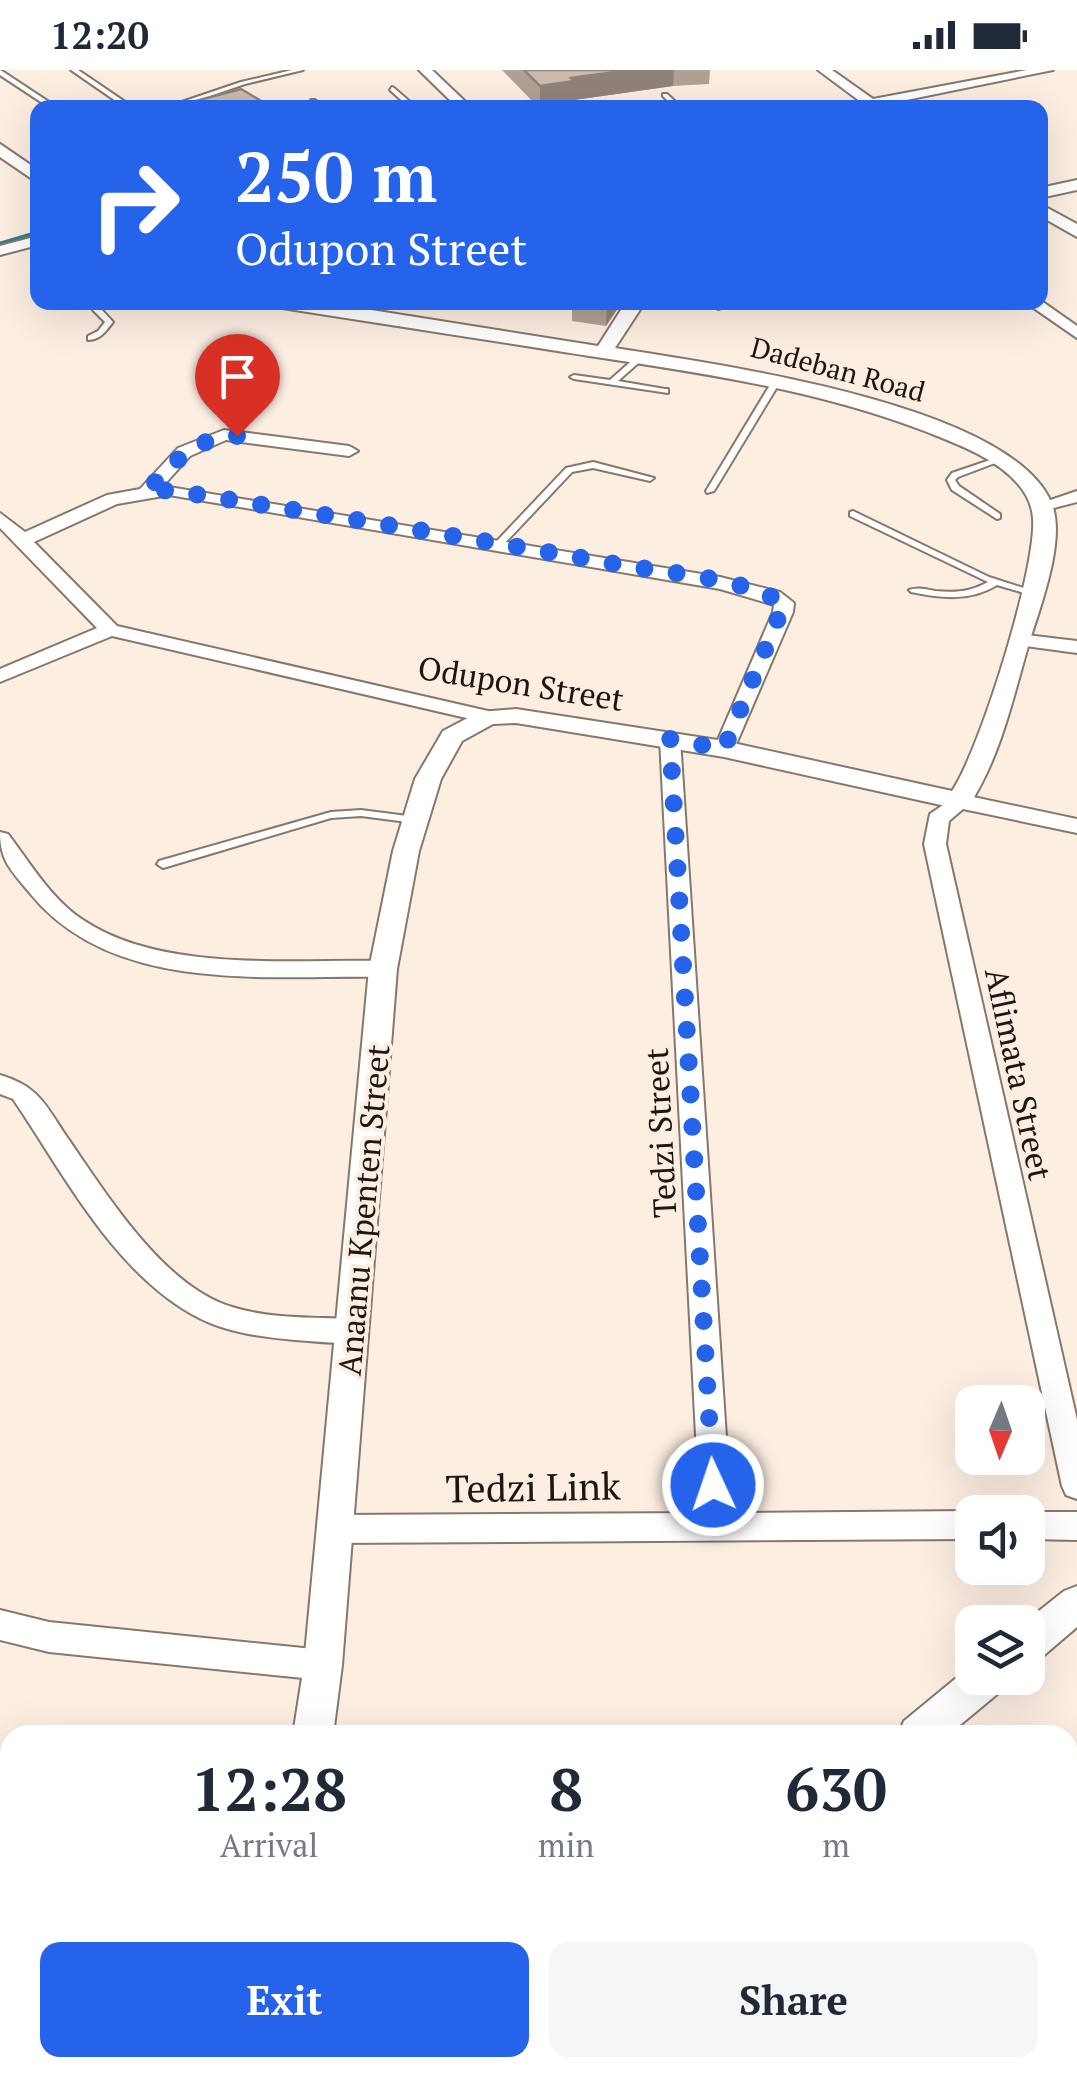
<!DOCTYPE html>
<html lang="en">
<head>
<meta charset="utf-8">
<style>
  :root { --surface:#fff; --page:#f6f6f7; --text:#1f2937; --muted:#747a83; --accent:#2563eb }
  body { margin:0; font-family:"PT Serif",serif; background:var(--page); color:var(--text); height:100vh; display:flex; flex-direction:column; font-size:38px; white-space:nowrap }
  * { box-sizing:border-box; margin:0 }
  p { font-size:32px; color:var(--muted) }
  .icon { flex:none; width:55px; height:55px; fill:none; stroke:currentColor; stroke-width:2; stroke-linecap:round; stroke-linejoin:round }
  .map { position:relative; flex:1; overflow:hidden }
  .drawer { position:absolute; left:0px; top:1655px; width:1078px; height:352px; display:flex; flex-direction:column; background:var(--surface); border-radius:30px 30px 0 0; box-shadow:0 10px 40px #0002 }
  .drawer>* { flex:none }
  .hud { position:absolute; left:30px; top:30px; width:1018px; height:210px; border-radius:20px; box-shadow:0 10px 40px #0002; background:#2563eb; color:#fff; overflow:hidden }
  .needle { width:65px; rotate:182deg }
  .controls { position:absolute; left:955px; top:1315px; display:grid; gap:20px }
  .controls a { display:grid; place-items:center; width:90px; height:90px; border-radius:20px; background:var(--surface); box-shadow:0 10px 40px #0002; font-size:50px }
  .pin { position:absolute; display:grid; place-items:center; width:85px; height:85px; color:#fff; margin:-102px -42px; border-radius:50% 50% 50% 0; rotate:-45deg; box-shadow:0 0 10px #0007 }
  .pin .icon { rotate:45deg }
  .me { position:absolute; width:110px; margin:-55px; rotate:357deg; stroke-linejoin:round; filter:drop-shadow(0 0 8px #0008) }
  .turn { display:flex; align-items:center; gap:35px; height:210px; padding:0 40px; font-size:45px }
  .turn .icon { width:130px; height:130px; stroke-width:2.5 }
  .turn b { display:block; font-size:70px; line-height:85px }
  .eta { display:flex; justify-content:space-evenly; align-items:center; height:170px; text-align:center }
  .eta b { font-size:60px; font-weight:700; line-height:70px }
  .button { display:flex; gap:20px; margin-top:auto; padding:20px 40px }
  .button a { flex:1; height:115px; border-radius:20px; background:var(--accent); color:#fff; font-size:40px; font-weight:700; line-height:115px; text-align:center }
  .button a+a { background:var(--page); color:var(--text) }
  .status { display:flex; justify-content:space-between; align-items:center; height:70px; padding:0 50px; background:var(--surface); direction:ltr }
  .status svg { height:28px; fill:currentColor }
  .map>svg:first-child { display:block }
  .lines { fill:none; stroke-linecap:round; stroke-linejoin:round }
  .stream { stroke:#368186; stroke-width:5 }
  .service-casing { stroke:#88776b; stroke-width:4 }
  .minor-casing { stroke:#88776b; stroke-width:4 }
  .tertiary-casing { stroke:#88776b; stroke-width:4 }
  .service { fill:#fff; fill-rule:evenodd }
  .minor { fill:#fff; fill-rule:evenodd }
  .tertiary { fill:#fff; fill-rule:evenodd }
  .wall { fill:#b0a195 }
  .shaded-wall { fill:#908379 }
  .building { fill:#cdbbad; stroke:#908379; stroke-width:2.5 }
  .route { stroke:#2563eb; stroke-width:18; stroke-dasharray:0 32.4 }
  .labels { text-anchor:middle; dominant-baseline:central; stroke-width:8; stroke-linejoin:round; paint-order:stroke }
  .far-street-label { font-size:28px; fill:#1d1612; stroke:#fdeee2 }
  .street-label { font-size:32px; fill:#1d1612; stroke:#fdeee2 }
  .near-street-label { font-size:38px; fill:#1d1612; stroke:#fdeee2 }
</style>
</head>
<body>
<div class="status"><b>12:20</b><svg viewBox="0 0 49 12"><path d="M0 12V9h3v3zM5 12V6h3v6zM10 12V3h3v9zM15 12V0h3v12zM26 1h20v11H26zM47 4h2v5h-2z"/></svg></div>
<div class="map">
<svg width="1077" height="2007" viewBox="0 0 1077 2007">
  <rect width="100%" height="100%" fill="#fdeee2"/>
  <g class="lines">
    <polyline class="stream" points="0,174 38,163"/>
    <g class="service-casing">
      <g id="service">
        <polygon points="0,0 2,1 58,38 50,38 0,5"/>
        <polygon points="71,0 78,0 134,38 126,38"/>
        <polygon points="292,0 303,0 245,14 175,38 164,38 241,12"/>
        <polygon points="392,17 394,18 417,38 410,38 390,20"/>
        <polygon points="663,24 667,24 682,38 675,38 663,26"/>
        <polygon points="311,30 315,30 326,38 318,38 311,32"/>
        <polygon points="462,32 465,34 464,35 443,38"/>
        <path d="M102 232H214L175 238 107 236 102 240 113 252C106 261 100 270 88 270V266L98 261 105 252 93 240Z"/>
        <polygon points="712,232 721,232 725,237 718,239"/>
        <polygon points="637,286 644,288 618,311 665,319 668,319 668,323 574,309 570,307 574,305 610,310"/>
        <polygon points="773,310 780,312 714,421 707,423 706,421"/>
        <polygon points="996,388 1003,390 958,407 955,410 959,416 1000,444 1000,448 997,449 952,420 947,410 952,403"/>
        <polygon points="593,392 654,408 650,411 593,398 572,402 503,475 497,475 497,471 566,398"/>
        <path d="M853 441 989 507 1036 522 1031 525 997 515C969 532 941 528 911 522L909 520C918 517 925 519 935 521 955 523 970 522 988 512L850 446V442Z"/>
        <polygon points="361,740 415,747 420,750 415,753 361,746 331,748 163,798 157,794 159,791 331,742"/>
      </g>
    </g>
    <g class="minor-casing">
      <g id="minor">
        <polygon points="419,0 432,0 472,38 458,38"/>
        <polygon points="818,0 832,0 873,29 1027,0 1053,0 882,35 884,38 869,38"/>
        <polygon points="38,166 38,175 0,185 0,176"/>
        <polygon points="1040,230 1077,256 1077,268 1025,232"/>
        <polygon points="224,360 349,376 358,381 349,386 226,370 190,386 163,416 720,507 780,522 794,533 793,542 734,679 724,685 714,679 773,542 774,535 720,519 169,425 117,434 34,472 117,556 488,641 498,647 488,653 112,566 0,612 0,599 97,558 0,458 0,443 25,462 107,425 140,419 178,378"/>
        <polygon points="1077,421 1077,432 1042,441 1033,436"/>
        <polygon points="1018,564 1077,571 1077,583 1011,574 1011,566"/>
        <polygon points="670,663 680,669 731,1443 972,1441 975,1442 972,1469 335,1473 324,1469 320,1459 324,1449 335,1445 700,1443 660,669"/>
        <polygon points="959,724 1077,749 1077,763 963,739 949,751 946,774 1077,1350 1077,1429 1066,1425 1062,1416 924,774 930,744"/>
        <path d="M0 762 8 764C30 793 52 830 83 850 162 903 291 889 383 891L395 899 383 907C264 905 111 925 29 822 11 800 0 791 0 762Z"/>
        <path d="M0 1005C41 1017 46 1037 69 1070 107 1125 164 1217 232 1237 270 1249 313 1247 353 1249L363 1253 367 1261 363 1269C343 1276 316 1271 295 1270 263 1267 228 1263 199 1248 115 1205 64 1104 13 1029L0 1024Z"/>
        <polygon points="1025,1442 1077,1442 1077,1470 1028,1469"/>
        <polygon points="0,1540 49,1552 323,1580 334,1584 339,1595 334,1606 323,1610 49,1582 0,1570"/>
        <polygon points="1077,1987 1077,2007 1048,2007 1052,1998 1068,1998 1068,1988"/>
        <polygon points="620,1998 668,1998 672,2007 624,2007"/>
      </g>
    </g>
    <g class="tertiary-casing">
      <g id="tertiary">
        <polygon points="0,74 38,100 38,113 0,87"/>
        <polygon points="1077,110 1077,120 1040,128 1040,118"/>
        <polygon points="1040,134 1077,154 1077,167 1040,146"/>
        <path d="M273 232H321L598 276 626 232H645L615 278C714 294 1008 333 1051 432 1067 468 1040 537 1029 573 1012 631 1001 686 968 737L959 739 724 687 516 653 493 654 462 671 441 709 419 781 397 899 342 1595 333 1665H293L304 1595 369 899 393 781 415 709 443 661 479 642 516 639 724 671 952 721C980 680 1037 497 1033 448 1032 435 1026 423 1018 414 996 388 957 374 927 362 806 315 678 300 551 280 461 266 372 252 282 238Z"/>
        <polygon points="1077,1516 1077,1557 1042,1587 1028,1592 1025,1552 1064,1521"/>
        <polygon points="972,1595 972,1608 1006,1608 1001,1621 948,1665 898,1665 904,1651"/>
        <polygon points="226,1998 270,1998 268,2007 224,2007"/>
        <polygon points="482,1998 535,1998 532,2007 479,2007"/>
      </g>
    </g>
    <use href="#service" class="service"/>
    <use href="#minor" class="minor"/>
    <use href="#tertiary" class="tertiary"/>
  </g>
  <g class="wall">
    <polygon points="502,0 710,0 709,14 673,16 574,30 574,33 544,38 539,38"/>
    <polygon points="572,232 622,232 606,256 572,251"/>
    <polygon points="1077,1840 1077,1958 1068,1960 1068,1842"/>
    <polygon points="725,1998 802,1998 798,2007 727,2007"/>
    <polygon points="839,1998 871,1998 869,2003 858,2007 843,2007"/>
  </g>
  <g class="shaded-wall">
    <polygon points="630,0 674,0 673,16 574,30 574,33 540,38 540,16 571,8"/>
    <polygon points="607,232 622,232 606,256"/>
    <polygon points="1077,1790 1068,1806 1068,1794"/>
    <polygon points="851,1998 871,1998 869,2003 858,2007 847,2007"/>
  </g>
  <g class="building">
    <polygon points="524,0 630,0 571,8 574,11 540,16"/>
    <polygon points="241,19 273,38 169,38"/>
    <polygon points="1068,1774 1077,1790 1068,1794"/>
    <polygon points="1077,1840 1077,1944 1068,1946 1068,1842"/>
    <polygon points="732,1998 794,1998 735,2007 734,2007"/>
  </g>
  <g class="lines">
    <path class="route" d="M237 366C196 366 172 394 146 422L169 420C320 444 471 468 621 495 667 503 746 508 784 534L724 679 670 669 713 1415"/>
  </g>
  <g class="labels">
    <g class="far-street-label">
      <text transform="translate(838 299) rotate(15)">Dadeban Road</text>
    </g>
    <g class="street-label">
      <text transform="translate(521 613) rotate(9)">Odupon Street</text>
      <text transform="translate(1019 1004) rotate(78)">Aflimata Street</text>
      <text transform="translate(660 1063) rotate(-93)">Tedzi Street</text>
      <text transform="translate(363 1140) rotate(-85)">Anaanu Kpenten Street</text>
    </g>
    <g class="near-street-label">
      <text transform="translate(533 1417) rotate(-1)">Tedzi Link</text>
    </g>
  </g>
</svg>
<div class="controls">
<a><svg class="needle" viewBox="-14 -14 28 28"><path d="M0-13l5 13h-10z" fill="#e53935"/><path d="M0 13l5-13h-10z" fill="#747a83"/></svg></a>
<a><svg class="icon" aria-label="sound" viewBox="0 0 24 24"><path d="M4 9h4l5-4v14l-5-4H4zM17 9q2 3 0 6"/></svg></a>
<a><svg class="icon" aria-label="layers" viewBox="0 0 24 24"><path d="M12 4l9 5-9 5-9-5zM3 14l9 5 9-5"/></svg></a>
</div>
<div class="pin" style="left:237px;top:366px;background:#d93025"><svg class="icon" aria-label="arrive" viewBox="0 0 24 24"><path d="M6 21V4h12l-3 4 3 4H6"/></svg></div>
<svg class="me" style="left:713px;top:1415px" viewBox="-20 -20 40 40"><circle r="17" fill="#2563eb" stroke="#fff" stroke-width="3"/><path d="M0-11L8 9 0 5-8 9z" fill="#fff"/></svg>
<div class="hud">
<div class="turn"><svg class="icon" aria-label="right" viewBox="0 0 24 24"><path d="M7 20v-9h11M14 6l5 5-5 5"/></svg><div><b>250 m</b>Odupon Street</div></div>
</div>
<section class="drawer">
<div class="eta">
<div><b>12:28</b><p>Arrival</p></div>
<div><b>8</b><p>min</p></div>
<div><b>630</b><p>m</p></div>
</div>
<div class="button"><a>Exit</a><a>Share</a></div>
</section>
</div>
</body>
</html>
